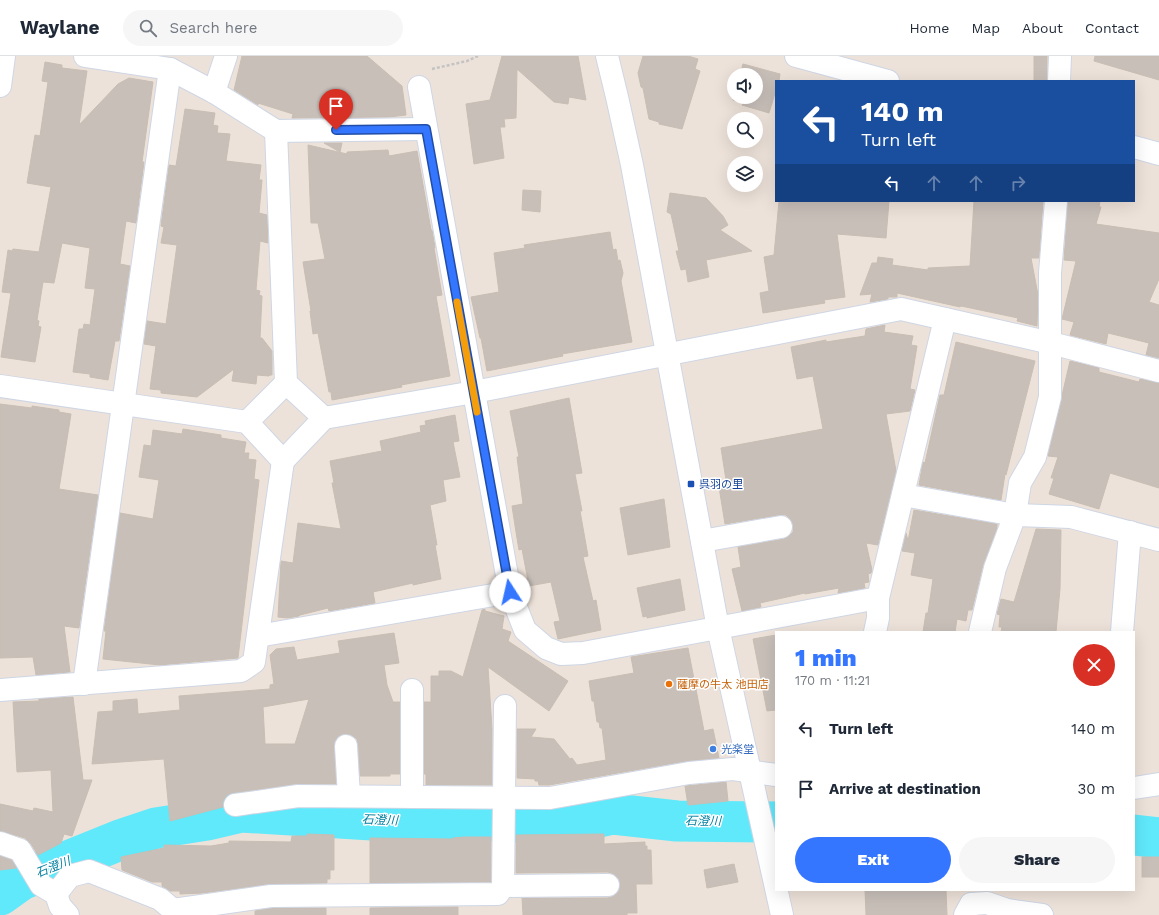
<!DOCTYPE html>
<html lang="en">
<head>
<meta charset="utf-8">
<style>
  :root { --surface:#fff; --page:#f6f6f7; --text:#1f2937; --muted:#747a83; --line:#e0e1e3; --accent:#3476ff }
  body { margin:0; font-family:"Work Sans","Noto Sans JP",sans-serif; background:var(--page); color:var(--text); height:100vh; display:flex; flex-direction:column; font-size:15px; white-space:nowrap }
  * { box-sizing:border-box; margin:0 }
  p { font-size:13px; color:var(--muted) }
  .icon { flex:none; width:22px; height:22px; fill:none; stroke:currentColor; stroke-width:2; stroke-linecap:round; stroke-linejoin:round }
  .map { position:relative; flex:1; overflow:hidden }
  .panel { position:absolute; left:775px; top:575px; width:360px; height:260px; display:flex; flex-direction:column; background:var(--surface); border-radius:0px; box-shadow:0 4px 16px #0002 }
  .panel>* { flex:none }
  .banner { position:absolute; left:775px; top:24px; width:360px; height:122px; border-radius:0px; box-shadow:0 4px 16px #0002; background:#1a4fa0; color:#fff; overflow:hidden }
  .fabs { position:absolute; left:727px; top:12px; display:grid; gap:8px }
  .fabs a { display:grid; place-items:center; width:36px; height:36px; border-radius:50%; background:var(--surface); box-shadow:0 4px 16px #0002; font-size:20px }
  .pin { position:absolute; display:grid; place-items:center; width:34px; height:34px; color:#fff; margin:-41px -17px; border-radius:50% 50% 50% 0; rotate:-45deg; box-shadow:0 0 4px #0007 }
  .pin .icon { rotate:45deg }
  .me { position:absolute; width:44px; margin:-22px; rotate:350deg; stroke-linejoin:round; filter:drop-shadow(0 0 3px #0008) }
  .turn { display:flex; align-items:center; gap:14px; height:84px; padding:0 20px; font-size:18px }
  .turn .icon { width:52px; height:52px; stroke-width:2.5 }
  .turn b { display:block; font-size:28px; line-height:34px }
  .lanes { display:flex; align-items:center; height:38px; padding:0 20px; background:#0003; justify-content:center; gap:20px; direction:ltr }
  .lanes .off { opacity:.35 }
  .round { display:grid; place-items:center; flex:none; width:42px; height:42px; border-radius:21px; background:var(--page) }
  .head { display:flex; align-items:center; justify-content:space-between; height:68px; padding:0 20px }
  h1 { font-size:24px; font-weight:800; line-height:30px; color:var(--accent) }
  .action { display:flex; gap:8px; margin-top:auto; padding:8px 20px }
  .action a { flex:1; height:46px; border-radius:24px; background:var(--accent); color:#fff; font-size:16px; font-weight:800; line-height:46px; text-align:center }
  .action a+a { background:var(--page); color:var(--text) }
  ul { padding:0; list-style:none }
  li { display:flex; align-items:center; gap:12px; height:60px; padding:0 20px }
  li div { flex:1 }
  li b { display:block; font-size:15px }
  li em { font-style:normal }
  header { display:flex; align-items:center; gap:24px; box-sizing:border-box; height:56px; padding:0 20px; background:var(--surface); border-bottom:1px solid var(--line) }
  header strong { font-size:19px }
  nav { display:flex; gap:22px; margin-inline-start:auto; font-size:14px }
  .search { width:280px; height:36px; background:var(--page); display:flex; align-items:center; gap:10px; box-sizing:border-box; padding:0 14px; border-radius:22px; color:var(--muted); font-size:15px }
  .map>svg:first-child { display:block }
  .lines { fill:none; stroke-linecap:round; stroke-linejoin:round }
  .river { stroke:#60e8fb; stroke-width:41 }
  .building { fill:#c8bfb9; stroke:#c9beb3; fill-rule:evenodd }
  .minor-casing { stroke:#ced6e4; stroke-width:24 }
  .tertiary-casing { stroke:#ced6e4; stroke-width:24 }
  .path { stroke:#c3c3c3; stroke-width:2.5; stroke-dasharray:3 2; stroke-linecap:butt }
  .minor { stroke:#fff; stroke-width:22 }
  .tertiary { stroke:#fff; stroke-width:22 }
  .route-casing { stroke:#224da6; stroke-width:10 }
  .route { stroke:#3476ff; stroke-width:7 }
  .slow { stroke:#f59e0b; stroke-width:7 }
  .transit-dot { fill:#1a4fb4; stroke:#fff; stroke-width:1.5 }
  .food-dot { fill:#e8710a; stroke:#fff; stroke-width:1.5 }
  .shop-dot { fill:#3f7fe0; stroke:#fff; stroke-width:1.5 }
  .labels { text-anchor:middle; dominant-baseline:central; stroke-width:3; stroke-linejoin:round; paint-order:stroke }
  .transit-label { font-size:11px; fill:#164399; stroke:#fff; text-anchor:start }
  .food-label { font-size:11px; fill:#c56008; stroke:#fff; text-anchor:start }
  .shop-label { font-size:11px; fill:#366cbe; stroke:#fff; text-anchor:start }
  .water-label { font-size:12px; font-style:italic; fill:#017e9f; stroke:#fff }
</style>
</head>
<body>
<header>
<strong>Waylane</strong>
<div class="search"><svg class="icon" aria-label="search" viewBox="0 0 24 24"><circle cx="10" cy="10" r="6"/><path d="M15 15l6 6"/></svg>Search here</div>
<nav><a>Home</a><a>Map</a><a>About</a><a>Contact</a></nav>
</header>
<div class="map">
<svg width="1159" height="859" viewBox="0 0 1159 859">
  <rect width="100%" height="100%" fill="#ede2d9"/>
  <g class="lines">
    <g class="river">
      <polyline points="1134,779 1159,782"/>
      <polyline points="0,839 21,824 120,784 156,772 207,764 241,756 388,765 472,764 532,767 576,766 613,758 677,765 776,766"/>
    </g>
  </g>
  <g class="building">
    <polygon points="242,0 367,0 402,30 406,59 389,61 292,62 293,58 258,47 258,49 234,34"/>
    <polygon points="502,0 578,0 586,44 569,41 568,48 554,46 517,13 516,62 504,63 505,71 500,71 504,102 474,108 466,48 490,44"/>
    <polygon points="643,0 688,0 698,3 695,13 700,15 682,73 659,68 659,66 649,63 643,32 641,31 638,17"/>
    <rect x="1034" y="0" width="13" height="25"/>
    <polygon points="1095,0 1159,0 1159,24 1094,5"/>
    <polygon points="45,6 62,9 62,12 87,15 79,69 118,28 129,22 153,26 142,106 144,106 136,167 126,165 120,208 130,210 119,285 115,285 108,324 90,321 90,318 73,316 79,273 83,273 84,268 90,269 95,233 85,232 90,192 62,187 54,227 43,226 37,264 39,265 38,270 41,271 35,306 1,301 11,237 2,236 8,194 12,195 13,193 39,196 51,131 27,127 35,79 40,80 48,26 42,25"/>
    <polygon points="743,8 780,18 779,25 776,25 776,34 769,57 742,49 743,47 733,44 734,40 756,41 756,19 740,19"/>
    <polygon points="185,53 215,57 213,69 218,70 217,77 230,78 226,105 261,109 259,124 262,124 259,157 267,159 268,187 260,185 256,234 260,235 259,239 262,240 260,282 262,282 272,295 272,319 270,319 269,320 257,319 256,328 232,325 234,313 197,341 161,337 161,334 150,333 156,290 144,288 147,265 166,268 177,189 161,187 164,171 161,170 169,109 176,110"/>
    <polygon points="324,87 342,87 340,96"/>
    <polygon points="308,89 347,98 347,96 388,94 389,100 417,95 431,174 432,174 435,192 434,192 442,239 436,240 450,320 401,329 402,331 332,344 331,336 329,336 318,277 313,278 310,255 311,255 303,206 325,203 318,167 311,167"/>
    <polygon points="523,134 541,135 540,156 522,154"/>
    <polygon points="670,137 706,142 723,160 728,169 720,174 752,195 706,204 709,221 688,226 686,213 681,214 676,195 679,195 671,158 667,156"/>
    <polygon points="779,145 889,145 886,182 837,178 845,241 824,244 825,247 763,257 760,237 769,235 764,201 774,199"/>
    <polygon points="974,145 1043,145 1039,202 1031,202 1038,239 1037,270 1017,265 1018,262 961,250 960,251 897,237 897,241 888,241 888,243 870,246 872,238 860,239 872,207 877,207 878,201 893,203 892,209 928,214 928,212 970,210"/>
    <polygon points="1068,145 1100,145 1099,151 1101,151 1096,168 1159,177 1159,223 1149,246 1159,249 1159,302 1146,299 1149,287 1108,277 1106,288 1070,279 1074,266 1062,263 1076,205 1064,204"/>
    <polygon points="610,176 613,194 616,193 618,205 620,204 623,217 621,225 632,286 562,298 563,300 487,315 481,282 480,282 471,241 499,236 494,197 525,192 524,189"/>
    <polygon points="885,269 884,276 913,280 911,289 917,290 910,333 915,334 910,355 886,358 896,415 878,489 866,487 872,514 871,517 868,518 869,526 864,527 865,532 838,537 839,532 805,538 805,537 760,547 761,551 742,555 732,513 741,511 738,491 784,483 789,480 793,476 793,469 790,463 786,459 779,459 725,468 719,431 727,430 721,392 823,373 813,320 797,323 791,291 826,284 826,286 865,280 866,273"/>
    <polygon points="956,286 1035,305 1006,419 1005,418 1001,444 919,429 923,406 925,407 940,339 944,339"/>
    <polygon points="1070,305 1099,312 1099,316 1139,326 1140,323 1159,327 1159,432 1110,417 1099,453 1049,438 1054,422 1051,422 1058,401 1048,400"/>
    <polygon points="569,342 582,417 575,418 582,455 580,455 588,500 583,501 593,545 596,544 601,574 558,583 554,566 560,565 551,526 529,530 522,493 519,494 516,476 512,450 523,448 517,401 519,401 510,355"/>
    <polygon points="0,348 32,352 32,350 59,354 59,356 71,358 59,433 98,439 79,572 64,570 70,616 36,619 33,601 0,602"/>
    <polygon points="455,359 459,385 453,386 460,421 443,424 446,445 430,449 437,489 435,489 441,523 413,529 413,527 373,536 375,547 329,555 328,552 300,559 299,560 288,562 278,561 281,505 293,507 298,467 341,473 332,427 334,427 330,405 382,395 380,385 421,376 420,370 426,369 425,365"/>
    <polygon points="183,373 221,379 221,382 246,386 244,397 249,397 248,403 256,404 254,423 259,424 238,602 160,609 103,603 106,575 104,575 120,457 153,463 159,424 139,421 144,389 151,390 153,374 182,378"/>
    <polygon points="664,443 670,491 628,499 620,452"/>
    <polygon points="914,454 997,468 997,472 983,509 972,554 968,554 966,565 957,563 955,576 923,576 926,557 928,557 933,523 911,519 915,497 902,495 906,477 908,485"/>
    <polygon points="1036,473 1061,474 1060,533 1056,576 1001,576 1002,571 999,571 1000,559 997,558 1001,543 1014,546"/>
    <polygon points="680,523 685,554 647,562 647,560 643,561 637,532"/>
    <polygon points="485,553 485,555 504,560 502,573 511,576 508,585 568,625 549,655 488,611 492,673 492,729 426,729 426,718 424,718 424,646 431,646 431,620 439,620 439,615 451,615 463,621 482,554"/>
    <path d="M394 577 399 607 384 609 387 629 393 646H400V718H390V720H360L358 689 357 683 351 679 345 678 339 680 335 685 334 690 336 728H296L233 737 227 739 223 745V751L170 765 164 703 92 708 98 656 113 655V645L137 643 138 658 180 654 179 640 270 633V629L274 628 270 599 276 593 294 591 297 604 340 597 338 585ZM309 643 295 688H265L263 651Z"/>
    <polygon points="776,579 776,654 767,655 753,583"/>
    <polygon points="688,592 704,675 713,673 719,702 687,705 549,729 539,729 538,725 535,725 535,723 517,722 517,673 536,673 531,681 554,683 570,703 572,702 577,709 606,704 602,672 600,672 599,666 597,666 594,645 592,645 589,625 634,617 631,601"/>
    <polygon points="73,641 83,724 92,724 72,780 64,778 61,787 38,799 31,788 25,782 0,775 0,748 33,755 34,752 53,756 51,714 17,716 13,646 39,645 39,643"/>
    <polygon points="726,726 728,745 688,749 685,730"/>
    <polygon points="307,778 334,779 334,814 330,814 330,823 327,823 327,827 271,828 203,837 180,838 180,835 170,835 162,830 162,826 152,826 122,814 121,801 164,792 164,789 211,790 229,787 229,785 291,786 292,780 307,780"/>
    <polygon points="604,778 604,788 645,786 645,790 647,790 647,794 651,794 652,828 636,828 637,857 627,857 627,859 523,859 522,842 608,842 614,840 619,835 620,828 619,823 614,818 608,816 516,817 516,779"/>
    <polygon points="464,781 491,781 491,826 370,827 370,782 453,783 453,782"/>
    <polygon points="0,800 12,804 16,812 0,814"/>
    <rect x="1142" y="801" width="17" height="20"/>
    <polygon points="734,808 738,826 707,832 704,814"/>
    <polygon points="865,834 946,834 947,859 866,859"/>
    <polygon points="458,851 458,859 370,859 370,852"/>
    <polygon points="272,852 326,852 326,859 255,859 255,855"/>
  </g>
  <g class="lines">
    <g class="minor-casing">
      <g id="minor">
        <polyline points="85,0 170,13 214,36 276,75 425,73"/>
        <polyline points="1059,25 1060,0"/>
        <polyline points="0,30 4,0"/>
        <polyline points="419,31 510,536 525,574 546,592 561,598 583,597 878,542"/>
        <polyline points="214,36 226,0"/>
        <polyline points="276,75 286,327 324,362 283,405 247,366 286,327"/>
        <polyline points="0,330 247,366"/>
        <polyline points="324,362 474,336 901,253 1051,287 1159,315"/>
        <polyline points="903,439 1015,459 1071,461 1159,484"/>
        <polyline points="702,485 781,471"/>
        <polyline points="875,576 878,562 878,542 945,263"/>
        <polyline points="980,576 995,512 1015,459 1020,427 1035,401 1050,341 1050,217 1056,145"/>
        <polyline points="1122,576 1130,476"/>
        <polyline points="258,580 510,536"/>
        <polyline points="84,628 170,13"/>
        <polyline points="0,634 241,615 254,606 283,405"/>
        <polyline points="412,634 412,741"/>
        <polyline points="346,690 349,740"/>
        <polyline points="1134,732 1159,728"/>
        <polyline points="235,749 298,740 550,742 689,717 733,713 776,719"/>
        <polyline points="0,787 20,794 41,829 56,838 60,850 68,859"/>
        <polyline points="503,830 505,650"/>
        <polyline points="56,838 70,820 89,815 160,843 173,854 271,840 498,838 503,830 608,829"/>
        <polyline points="965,859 971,848 987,847 1007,854 1042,859"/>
      </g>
    </g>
    <g class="tertiary-casing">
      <g id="tertiary">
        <polyline points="607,0 617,41 632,109 718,572 782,859"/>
        <polyline points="796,0 888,25"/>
        <polyline points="1134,91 1159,98"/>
      </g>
    </g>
    <polyline class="path" points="432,13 467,5 478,0"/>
    <use href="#minor" class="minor"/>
    <use href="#tertiary" class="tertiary"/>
  </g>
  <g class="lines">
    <g class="route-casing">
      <polyline id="route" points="336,74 426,73 510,536"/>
    </g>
    <use href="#route" class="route"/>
    <polyline class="slow" points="457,246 477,356"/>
  </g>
  <rect class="transit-dot" x="687" y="424" width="8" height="8" rx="2"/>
  <circle class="food-dot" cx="669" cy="628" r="4"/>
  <circle class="shop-dot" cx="713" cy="693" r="4"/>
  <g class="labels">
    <g class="transit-label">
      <text x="699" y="428">呉羽の里</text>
    </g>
    <g class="food-label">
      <text x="677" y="628">薩摩の牛太 池田店</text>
    </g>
    <g class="shop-label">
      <text x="721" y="693">光楽堂</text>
    </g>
    <g class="water-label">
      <text transform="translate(380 764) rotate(2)">石澄川</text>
      <text transform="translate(703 765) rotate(1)">石澄川</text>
      <text transform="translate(53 811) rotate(-22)">石澄川</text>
    </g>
  </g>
</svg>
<div class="fabs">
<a><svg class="icon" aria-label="sound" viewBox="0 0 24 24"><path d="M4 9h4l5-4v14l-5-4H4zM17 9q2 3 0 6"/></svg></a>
<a><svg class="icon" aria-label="search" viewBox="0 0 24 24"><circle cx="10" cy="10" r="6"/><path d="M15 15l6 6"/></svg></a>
<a><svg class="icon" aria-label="layers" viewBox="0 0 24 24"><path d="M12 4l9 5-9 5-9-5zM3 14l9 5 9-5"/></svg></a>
</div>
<div class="pin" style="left:336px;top:74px;background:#d93025"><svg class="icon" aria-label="arrive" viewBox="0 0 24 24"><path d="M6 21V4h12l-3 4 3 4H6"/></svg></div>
<svg class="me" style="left:510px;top:536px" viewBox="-20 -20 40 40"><circle r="19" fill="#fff"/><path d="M0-13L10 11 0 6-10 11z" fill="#3476ff"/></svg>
<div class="banner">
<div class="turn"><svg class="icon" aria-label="left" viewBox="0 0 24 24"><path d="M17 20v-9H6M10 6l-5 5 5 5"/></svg><div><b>140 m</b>Turn left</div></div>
<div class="lanes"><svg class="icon" aria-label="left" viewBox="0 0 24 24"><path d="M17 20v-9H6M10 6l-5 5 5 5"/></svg><svg class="icon off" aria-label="ahead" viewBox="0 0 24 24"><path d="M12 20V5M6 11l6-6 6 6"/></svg><svg class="icon off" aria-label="ahead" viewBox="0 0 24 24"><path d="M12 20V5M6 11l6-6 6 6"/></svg><svg class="icon off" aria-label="right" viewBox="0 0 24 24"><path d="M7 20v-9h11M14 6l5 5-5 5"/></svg></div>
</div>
<section class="panel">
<div class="head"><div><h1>1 min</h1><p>170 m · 11:21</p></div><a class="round" style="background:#d93025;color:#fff"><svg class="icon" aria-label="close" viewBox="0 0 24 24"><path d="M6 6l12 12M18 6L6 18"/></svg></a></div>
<ul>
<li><svg class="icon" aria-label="left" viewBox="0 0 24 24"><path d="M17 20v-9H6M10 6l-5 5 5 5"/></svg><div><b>Turn left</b></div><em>140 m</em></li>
<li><svg class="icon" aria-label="arrive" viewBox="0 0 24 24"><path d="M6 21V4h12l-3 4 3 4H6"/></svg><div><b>Arrive at destination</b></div><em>30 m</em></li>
</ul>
<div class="action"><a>Exit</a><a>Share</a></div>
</section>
</div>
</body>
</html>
